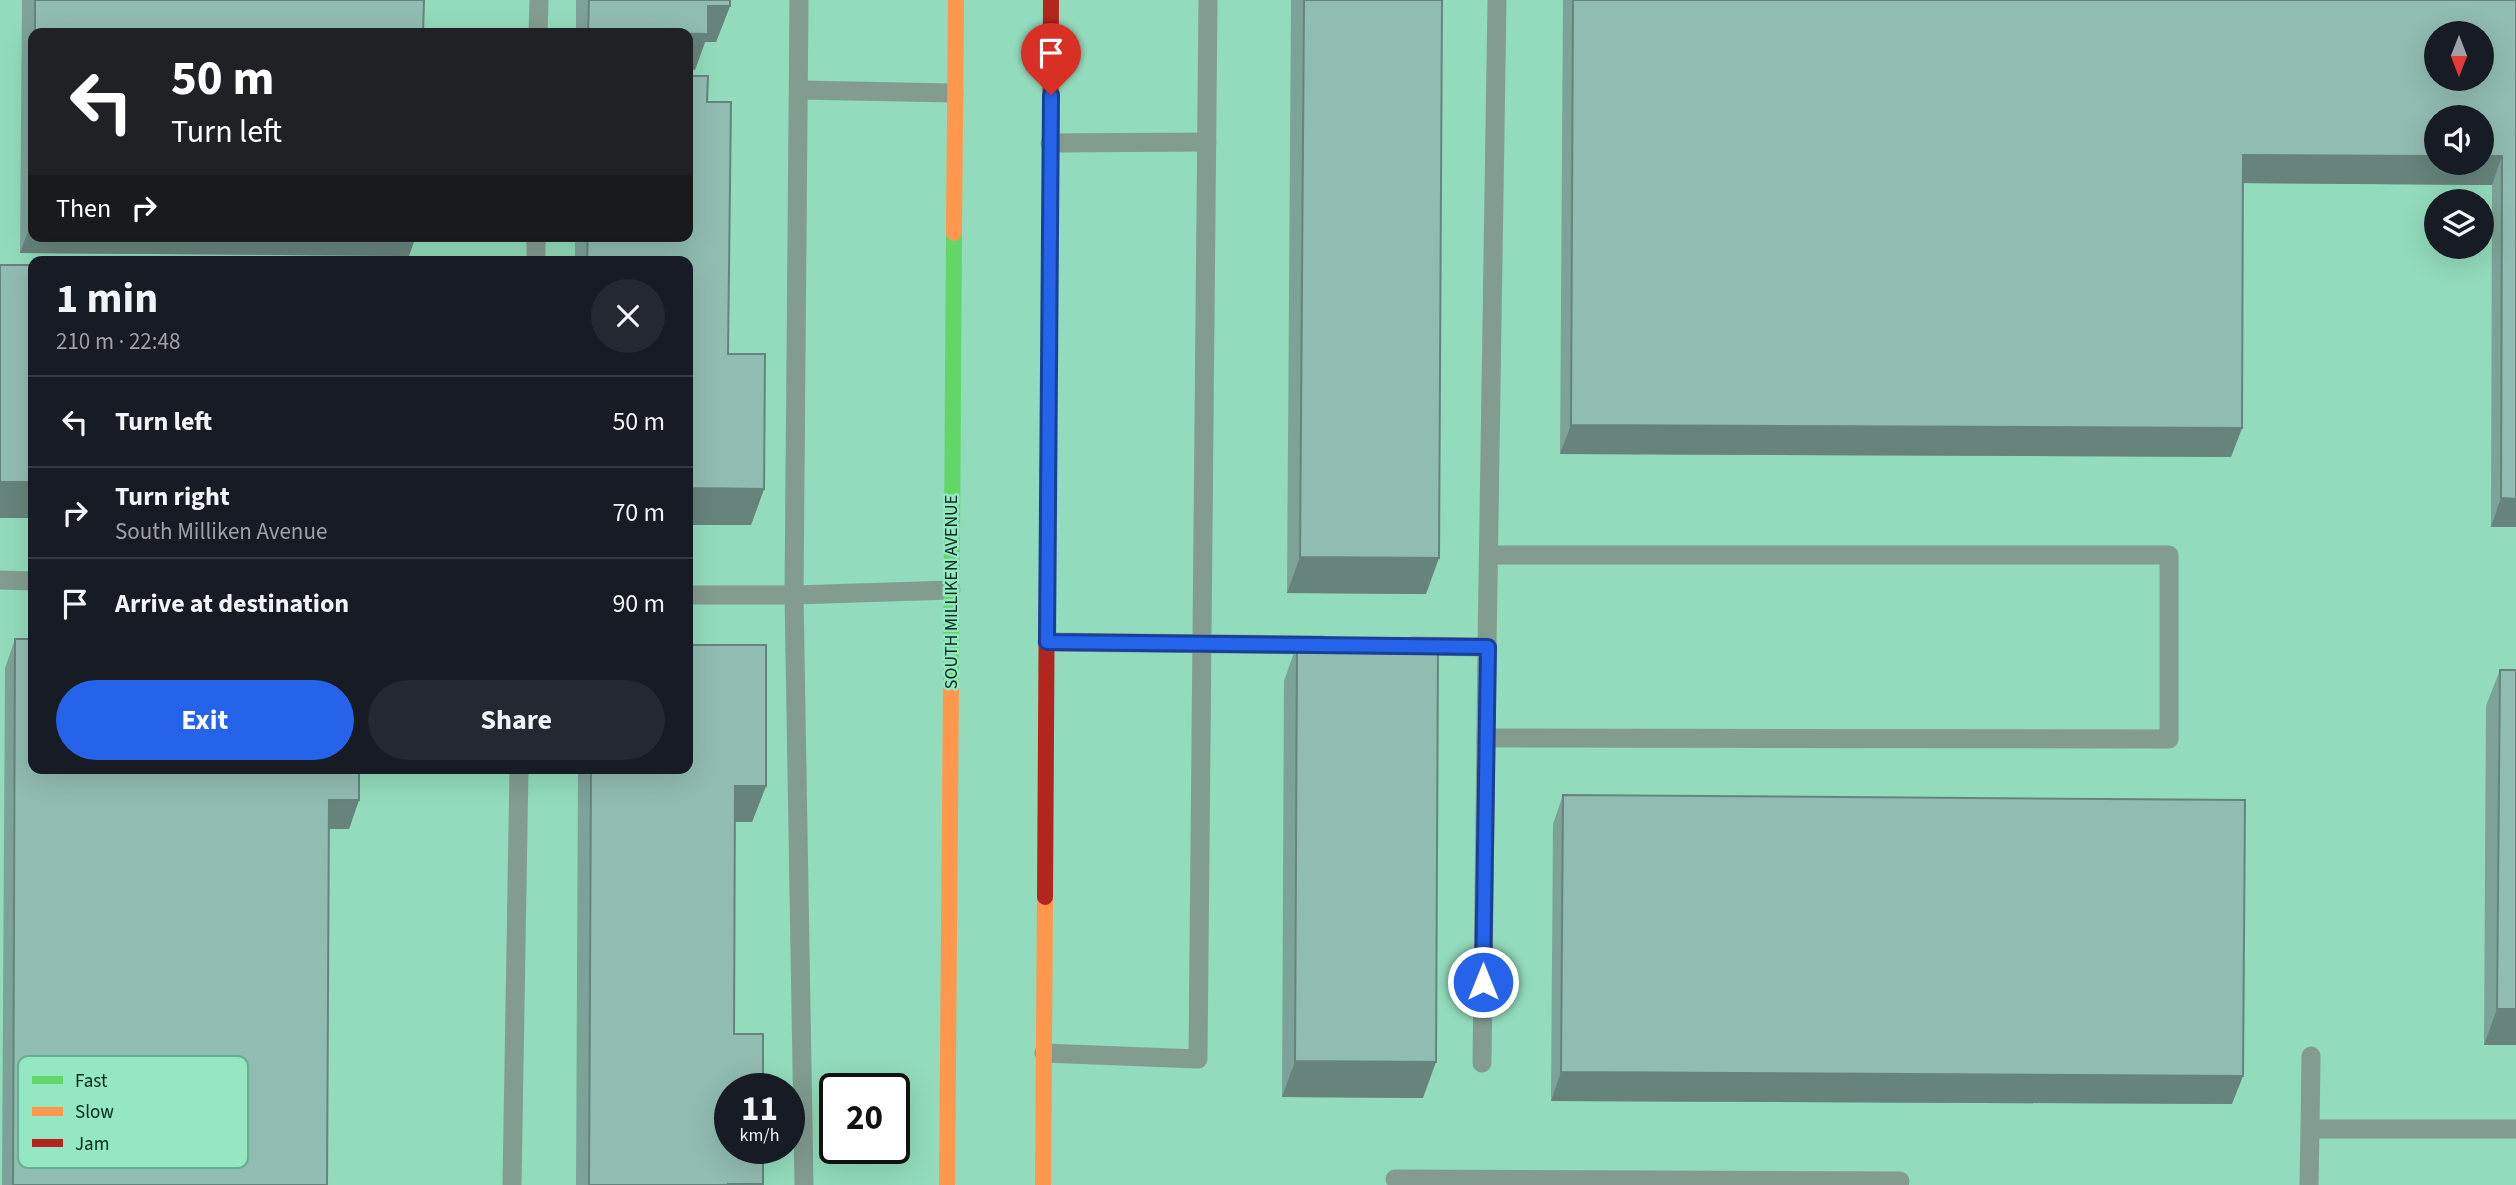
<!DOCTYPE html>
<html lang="en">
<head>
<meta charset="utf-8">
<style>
  :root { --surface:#171b24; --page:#242831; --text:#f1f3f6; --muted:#9ea1a6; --line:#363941; --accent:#2563eb }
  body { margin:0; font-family:"Source Sans 3",sans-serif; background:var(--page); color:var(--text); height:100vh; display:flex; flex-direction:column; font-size:26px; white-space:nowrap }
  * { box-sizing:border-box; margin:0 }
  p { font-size:23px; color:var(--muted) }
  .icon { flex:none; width:38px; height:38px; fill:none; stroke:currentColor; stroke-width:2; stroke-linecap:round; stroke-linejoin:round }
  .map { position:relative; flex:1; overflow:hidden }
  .details { position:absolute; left:28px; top:256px; width:665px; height:518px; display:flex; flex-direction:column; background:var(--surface); border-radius:14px; box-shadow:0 7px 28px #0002 }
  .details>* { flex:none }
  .guide { position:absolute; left:28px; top:28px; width:665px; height:214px; border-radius:14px; box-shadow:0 7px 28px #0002; background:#202124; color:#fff; overflow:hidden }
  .needle { width:46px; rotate:180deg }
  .buttons { position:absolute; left:2424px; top:21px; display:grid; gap:14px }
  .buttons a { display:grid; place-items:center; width:70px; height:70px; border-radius:50%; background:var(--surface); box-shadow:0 7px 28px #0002; font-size:35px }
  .speed { position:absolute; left:714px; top:1073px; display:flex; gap:14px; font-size:35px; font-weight:700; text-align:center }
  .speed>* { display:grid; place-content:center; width:91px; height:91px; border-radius:50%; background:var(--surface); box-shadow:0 7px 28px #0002; line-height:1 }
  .speed small { font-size:18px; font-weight:400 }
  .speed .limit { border:4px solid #111; border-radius:10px; background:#fff; color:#111 }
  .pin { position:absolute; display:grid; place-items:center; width:60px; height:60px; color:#fff; margin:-72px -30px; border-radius:50% 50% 50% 0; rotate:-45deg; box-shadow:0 0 7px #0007 }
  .pin .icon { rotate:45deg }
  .me { position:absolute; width:77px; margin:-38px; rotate:0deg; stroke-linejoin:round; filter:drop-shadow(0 0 5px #0008) }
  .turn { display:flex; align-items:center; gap:24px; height:147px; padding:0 28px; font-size:32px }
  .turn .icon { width:91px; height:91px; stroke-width:2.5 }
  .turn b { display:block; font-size:49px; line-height:60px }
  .then { display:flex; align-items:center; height:66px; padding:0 28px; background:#0003; gap:14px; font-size:26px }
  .round { display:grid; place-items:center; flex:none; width:74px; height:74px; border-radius:37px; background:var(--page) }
  .head { display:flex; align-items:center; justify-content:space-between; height:119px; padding:0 28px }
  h1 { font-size:42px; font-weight:700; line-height:52px }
  .button { display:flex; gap:14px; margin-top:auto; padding:14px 28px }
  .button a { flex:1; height:80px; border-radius:42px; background:var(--accent); color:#fff; font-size:28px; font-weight:700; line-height:80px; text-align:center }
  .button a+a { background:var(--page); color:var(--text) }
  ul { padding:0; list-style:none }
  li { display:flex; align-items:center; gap:21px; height:91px; padding:0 28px; border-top:2px solid var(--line) }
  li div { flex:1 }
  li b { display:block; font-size:26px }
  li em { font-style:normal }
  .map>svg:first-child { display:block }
  .built { fill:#92dbbc; fill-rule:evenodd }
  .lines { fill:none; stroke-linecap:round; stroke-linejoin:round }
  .lane { stroke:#829c90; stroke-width:19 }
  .fast { stroke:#63d668; stroke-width:16 }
  .slow { stroke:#ff974d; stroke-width:16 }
  .jam { stroke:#b3261e; stroke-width:16 }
  .wall { fill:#7da298 }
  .shaded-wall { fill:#66847c }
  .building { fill:#91bcb1; stroke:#66847c; stroke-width:2; fill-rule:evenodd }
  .route-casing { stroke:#184099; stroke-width:18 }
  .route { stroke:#2563eb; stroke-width:12 }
  .labels { text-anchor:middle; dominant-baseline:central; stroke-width:5; stroke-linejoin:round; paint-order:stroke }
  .street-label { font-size:18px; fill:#02281a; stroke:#93e7c2 }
  .key { fill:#93e7c2; stroke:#68ae90; stroke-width:2 }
  .key-label { font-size:19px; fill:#02281a }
</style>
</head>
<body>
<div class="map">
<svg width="2516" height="1185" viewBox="0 0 2516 1185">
  <rect width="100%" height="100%" fill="#a6d4c0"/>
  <path class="built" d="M0 0H2516V1185H0ZM33 33H688V236H33ZM2436 33H2482V79H2436ZM2436 117H2482V163H2436ZM2436 201H2482V247H2436ZM33 261H688V768H33ZM730 1088H789V1148H730ZM835 1088H894V1148H835Z"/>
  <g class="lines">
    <g class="lane">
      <polyline points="538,33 539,0"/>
      <polyline points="799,90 954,93"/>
      <polyline points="1050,143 1207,142"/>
      <polyline points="536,261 536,236"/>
      <polyline points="0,580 33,581"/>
      <polyline points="688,595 794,595 799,0"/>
      <polyline points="1047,642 1322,645"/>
      <polyline points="1412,646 1487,647 1482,1063"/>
      <polyline points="1487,647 1497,0"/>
      <polyline points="1486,738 2169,739 2169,555 1489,555"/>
      <polyline points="1044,1053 1198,1059 1208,0"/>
      <polyline points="2310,1129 2311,1056"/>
      <polyline points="1395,1179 1900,1181"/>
      <polyline points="512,1185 519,768"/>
      <polyline points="804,1185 794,595 951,590"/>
      <polyline points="2309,1185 2310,1129 2516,1129"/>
    </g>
    <polyline class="fast" points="951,683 954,233"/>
    <g class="slow">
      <polyline points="954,233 956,0"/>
      <polyline points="1047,569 1050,215"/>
      <polyline points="947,1185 951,683"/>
      <polyline points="1043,1185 1045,897"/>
    </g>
    <g class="jam">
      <polyline points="1050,215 1051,0"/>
      <polyline points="1045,897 1047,569"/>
    </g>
  </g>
  <g class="wall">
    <polygon points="22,0 424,0 423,33 33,33 33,236 409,256 20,253"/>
    <polygon points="576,0 730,0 730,6 716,42 705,42 695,70 688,33 576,33"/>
    <polygon points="1291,0 1442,0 1426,594 1287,593"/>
    <polygon points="1563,0 2516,0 2516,527 2491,527 2492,185 2243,183 2242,428 2231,457 1560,454"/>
    <polygon points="707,102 728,354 764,489 751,525 688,261 575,261 575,236 688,236"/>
    <polygon points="15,639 359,800 349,829 329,829 327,1185 2,1185 5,668"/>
    <polygon points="1297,644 1423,1098 1282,1097 1284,681"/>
    <polygon points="2500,670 2516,670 2516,1045 2484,1045 2486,706"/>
    <polygon points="578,768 688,768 766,786 752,822 735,822 734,1034 762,1185 576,1185"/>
    <polygon points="1563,795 2232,1104 1551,1101 1553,824"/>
  </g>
  <g class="shaded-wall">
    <polygon points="708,6 730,6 716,42 705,42 695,70 688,70 688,34"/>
    <polygon points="2243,155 2436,156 2436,163 2482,163 2482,156 2502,156 2492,185 2232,183"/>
    <polygon points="33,218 33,236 416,236 409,256 20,253"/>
    <polygon points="1571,425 2242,428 2231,457 1560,454"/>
    <rect x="0" y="482" width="33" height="36"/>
    <polygon points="688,488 764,489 751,525 688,525"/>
    <polygon points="2501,498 2516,499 2516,527 2491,527"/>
    <polygon points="1300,557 1439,558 1426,594 1287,593"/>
    <polygon points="735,786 766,786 752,822 722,822"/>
    <polygon points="329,800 359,800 349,829 318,829"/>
    <polygon points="2497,1009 2516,1009 2516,1045 2484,1045"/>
    <polygon points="1295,1061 1436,1062 1423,1098 1282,1097"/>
    <polygon points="1561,1072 2243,1076 2232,1104 1551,1101"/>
    <polygon points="728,1184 763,1184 762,1185 728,1185"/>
  </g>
  <g class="building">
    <polygon points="35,0 424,0 423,33 35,33"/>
    <polygon points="589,0 730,0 730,6 708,6 708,34 588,32"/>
    <polygon points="1304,0 1442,0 1439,558 1300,557"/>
    <path d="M1573 0H2516V499L2501 498 2502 156H2482V117H2436V156L2243 155 2242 428 1571 425ZM2436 33H2482V79H2436Z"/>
    <polygon points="688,76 708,76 707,102 731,102 728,354 765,354 764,489 688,488 688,261 587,261 588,236 688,236"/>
    <rect x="0" y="265" width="33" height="217"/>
    <polygon points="15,639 33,639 33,768 359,768 359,800 329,800 327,1185 13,1185"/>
    <polygon points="1297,644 1438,645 1436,1062 1295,1061"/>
    <polygon points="688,645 766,645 766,786 735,786 734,1034 763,1034 763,1088 730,1088 730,1148 763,1148 763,1184 728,1184 728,1185 589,1185 591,768 688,768"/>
    <polygon points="2500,670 2516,670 2516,1009 2497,1009"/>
    <polygon points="1563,795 2245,800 2243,1076 1561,1072"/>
  </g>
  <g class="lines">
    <g class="route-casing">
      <polyline id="route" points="1051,95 1047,642 1488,647 1483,982"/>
    </g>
    <use href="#route" class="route"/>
  </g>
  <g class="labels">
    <g class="street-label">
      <text transform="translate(951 592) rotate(-90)">SOUTH MILLIKEN AVENUE</text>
    </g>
  </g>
  <rect x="18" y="1056" width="230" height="112" rx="10" class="key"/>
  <rect x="32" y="1076" width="31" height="8" fill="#63d668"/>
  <rect x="32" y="1107" width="31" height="9" fill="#ff974d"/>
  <rect x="32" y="1139" width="31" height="8" fill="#b3261e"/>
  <g class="key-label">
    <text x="75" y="1087">Fast</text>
    <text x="75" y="1118">Slow</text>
    <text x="75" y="1150">Jam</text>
  </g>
</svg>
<div class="buttons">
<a><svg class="needle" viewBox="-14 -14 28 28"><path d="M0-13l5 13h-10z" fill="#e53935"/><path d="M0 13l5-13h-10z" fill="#9ea1a6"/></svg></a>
<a><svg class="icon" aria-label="sound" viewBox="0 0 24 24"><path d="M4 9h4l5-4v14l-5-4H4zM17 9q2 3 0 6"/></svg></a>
<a><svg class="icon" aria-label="layers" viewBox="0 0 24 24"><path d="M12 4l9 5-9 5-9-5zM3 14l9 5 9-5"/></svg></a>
</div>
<div class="speed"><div>11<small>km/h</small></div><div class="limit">20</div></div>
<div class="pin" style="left:1051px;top:95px;background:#d93025"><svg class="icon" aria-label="arrive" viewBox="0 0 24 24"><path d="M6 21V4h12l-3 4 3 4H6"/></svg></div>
<svg class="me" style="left:1483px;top:982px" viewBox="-20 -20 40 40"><circle r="17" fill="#2563eb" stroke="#fff" stroke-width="3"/><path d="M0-11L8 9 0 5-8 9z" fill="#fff"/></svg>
<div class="guide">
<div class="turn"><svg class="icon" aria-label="left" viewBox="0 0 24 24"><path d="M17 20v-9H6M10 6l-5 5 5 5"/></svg><div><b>50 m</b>Turn left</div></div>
<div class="then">Then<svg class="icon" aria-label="right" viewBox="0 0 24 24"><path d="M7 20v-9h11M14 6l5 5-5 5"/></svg></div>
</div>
<section class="details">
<div class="head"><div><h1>1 min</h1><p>210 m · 22:48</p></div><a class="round"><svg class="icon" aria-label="close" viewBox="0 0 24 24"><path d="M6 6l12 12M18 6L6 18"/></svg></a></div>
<ul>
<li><svg class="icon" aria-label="left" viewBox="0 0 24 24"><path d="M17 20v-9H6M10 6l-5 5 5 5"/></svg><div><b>Turn left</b></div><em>50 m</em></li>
<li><svg class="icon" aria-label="right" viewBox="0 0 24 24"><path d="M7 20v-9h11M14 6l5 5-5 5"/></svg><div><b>Turn right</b><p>South Milliken Avenue</p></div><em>70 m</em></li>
<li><svg class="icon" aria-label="arrive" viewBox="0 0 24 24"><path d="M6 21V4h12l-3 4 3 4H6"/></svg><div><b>Arrive at destination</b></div><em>90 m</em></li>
</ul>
<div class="button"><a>Exit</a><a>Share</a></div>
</section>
</div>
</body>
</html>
